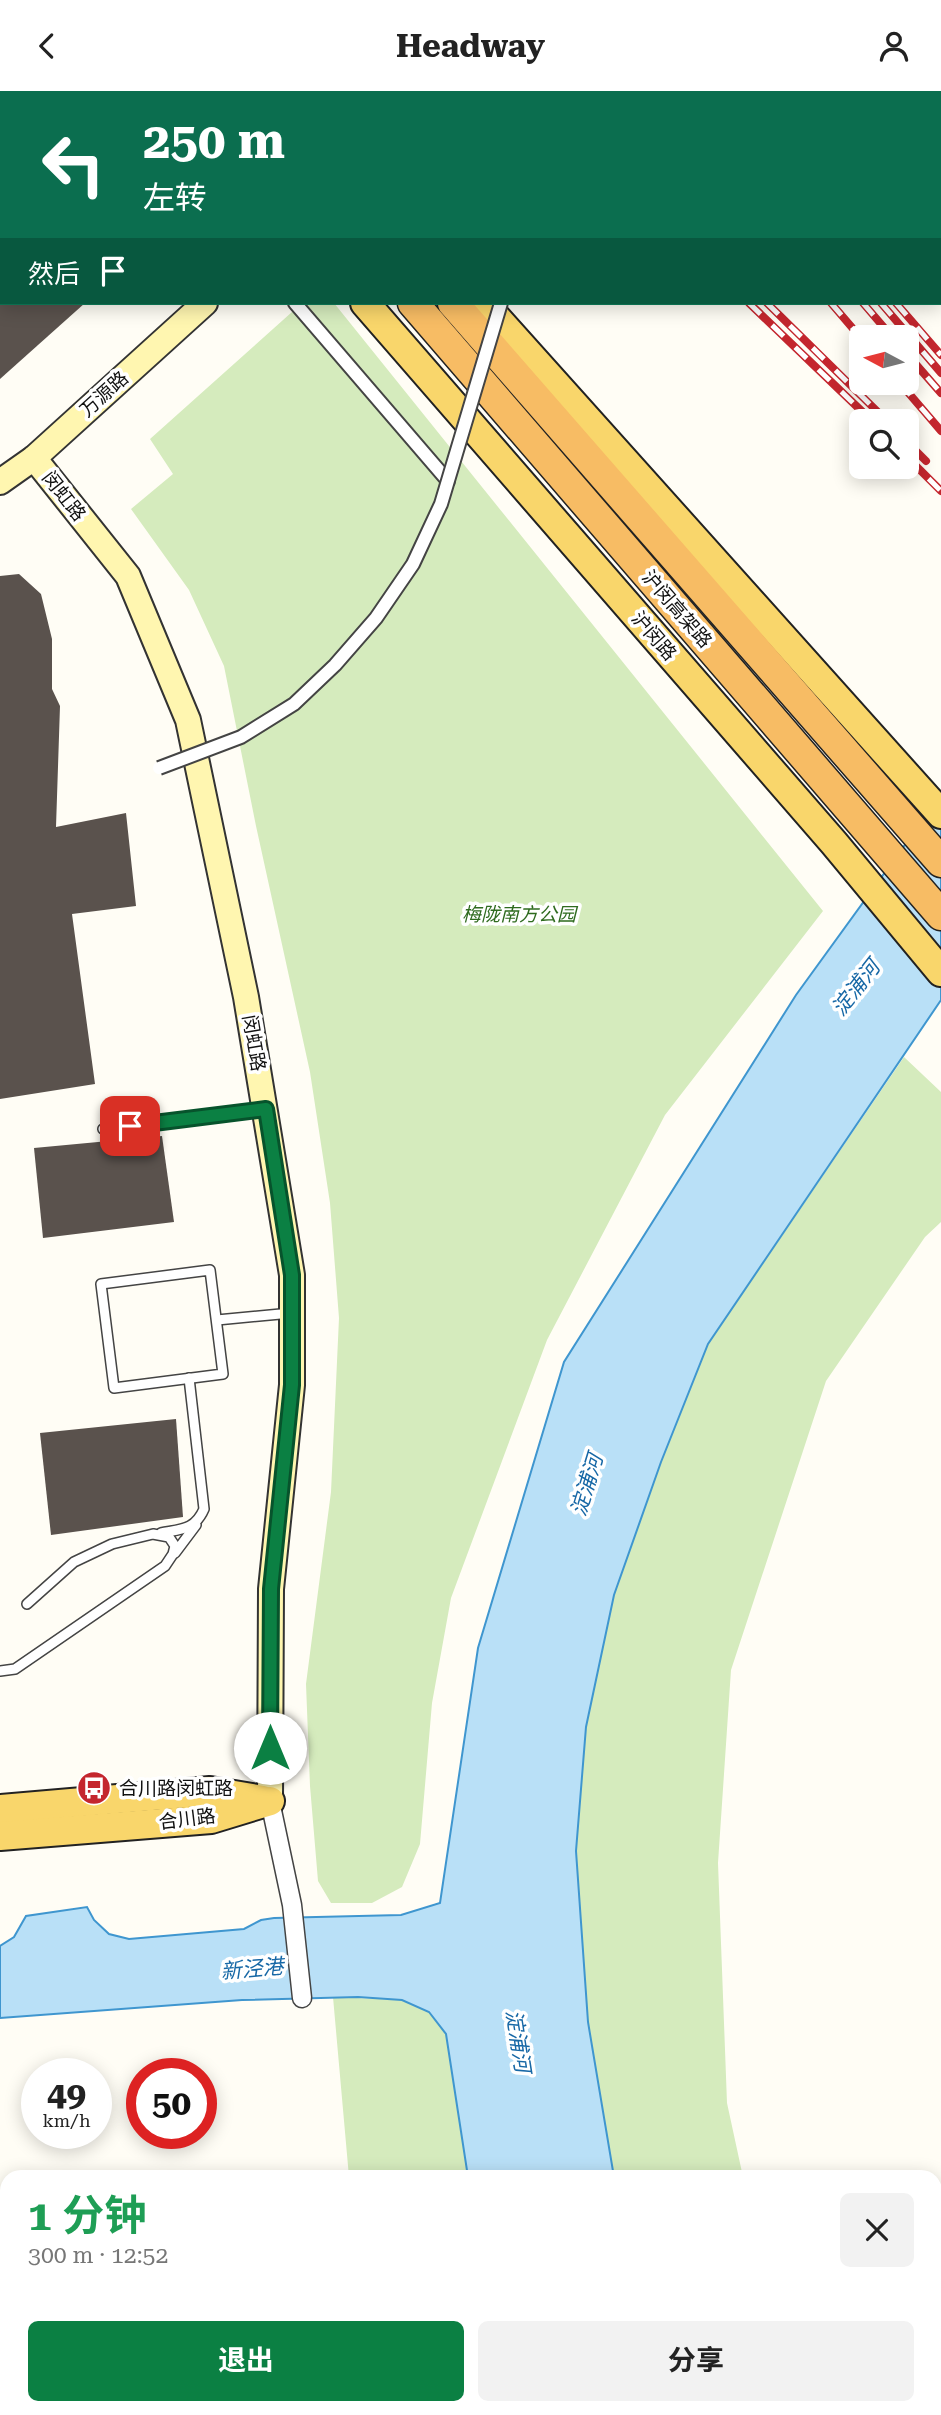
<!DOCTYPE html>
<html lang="zh">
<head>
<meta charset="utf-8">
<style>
  :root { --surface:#fff; --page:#f2f2f2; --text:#222; --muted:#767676; --accent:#0b8043 }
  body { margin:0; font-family:"Roboto Serif","Noto Sans SC",serif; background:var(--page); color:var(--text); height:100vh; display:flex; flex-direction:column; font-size:26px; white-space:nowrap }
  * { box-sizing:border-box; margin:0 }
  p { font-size:23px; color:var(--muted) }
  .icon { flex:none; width:38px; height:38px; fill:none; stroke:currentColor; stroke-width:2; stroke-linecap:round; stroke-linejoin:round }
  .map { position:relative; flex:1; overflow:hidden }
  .panel { position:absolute; left:0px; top:2079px; width:942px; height:245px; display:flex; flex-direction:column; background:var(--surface); border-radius:21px 21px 0 0; box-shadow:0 4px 18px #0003 }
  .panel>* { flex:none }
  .banner { position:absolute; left:0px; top:0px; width:942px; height:214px; box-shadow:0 4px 18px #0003; background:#0b6e4f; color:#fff; overflow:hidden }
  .needle { width:46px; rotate:277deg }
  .fabs { position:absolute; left:849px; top:234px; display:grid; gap:14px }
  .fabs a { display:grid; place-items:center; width:70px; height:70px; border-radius:10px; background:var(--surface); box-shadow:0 4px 18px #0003; font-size:35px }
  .speed { position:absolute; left:21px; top:1967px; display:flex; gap:14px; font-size:35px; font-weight:700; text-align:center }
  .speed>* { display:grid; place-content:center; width:91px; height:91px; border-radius:50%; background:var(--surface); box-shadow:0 4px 18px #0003; line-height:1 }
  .speed small { font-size:18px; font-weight:400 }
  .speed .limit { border:10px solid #d22; background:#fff; color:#111 }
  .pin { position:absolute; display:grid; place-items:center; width:60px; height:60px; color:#fff; margin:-30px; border-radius:14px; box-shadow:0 4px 10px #0006 }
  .me { position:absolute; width:77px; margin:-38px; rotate:0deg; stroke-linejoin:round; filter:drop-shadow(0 0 5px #0008) }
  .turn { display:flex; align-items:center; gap:24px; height:147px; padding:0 28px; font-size:32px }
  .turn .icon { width:91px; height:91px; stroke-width:2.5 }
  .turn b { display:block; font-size:49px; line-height:60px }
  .then { display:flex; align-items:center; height:66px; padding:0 28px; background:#0003; gap:14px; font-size:26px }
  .round { display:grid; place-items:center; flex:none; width:74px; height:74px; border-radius:10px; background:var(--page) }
  .headline { display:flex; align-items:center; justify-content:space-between; height:119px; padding:0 28px }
  h1 { font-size:42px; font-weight:700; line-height:52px; color:#1e9e55 }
  .button { display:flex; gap:14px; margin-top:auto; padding:14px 28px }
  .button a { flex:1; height:80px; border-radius:10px; background:var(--accent); color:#fff; font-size:28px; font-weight:700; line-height:80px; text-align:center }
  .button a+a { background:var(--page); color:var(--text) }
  header { display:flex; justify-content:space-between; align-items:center; height:91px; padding:0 28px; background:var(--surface); font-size:32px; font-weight:700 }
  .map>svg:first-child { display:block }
  .green { fill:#d5ebbd }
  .water { fill:#b9e0f7; stroke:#3f96cf; stroke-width:2 }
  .building { fill:#5a524d }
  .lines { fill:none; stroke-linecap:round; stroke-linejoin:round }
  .service-casing { stroke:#444; stroke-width:12 }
  .pedestrian-casing { stroke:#444; stroke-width:16 }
  .minor-casing { stroke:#444; stroke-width:21 }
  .secondary-casing { stroke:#333; stroke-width:28 }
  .primary-casing { stroke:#222; stroke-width:32 }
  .trunk-casing { stroke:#222; stroke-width:33 }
  .service { stroke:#fff; stroke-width:9 }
  .pedestrian { stroke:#fff; stroke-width:12 }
  .minor { stroke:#fff; stroke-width:18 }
  .secondary { stroke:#fff6b0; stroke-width:24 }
  .primary { stroke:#f9d66b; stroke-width:28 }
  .trunk { stroke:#f7bc64; stroke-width:30 }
  .rail-casing { stroke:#c4262e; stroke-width:8 }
  .rail { stroke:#fff; stroke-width:5; stroke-dasharray:16; stroke-linecap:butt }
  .pedestrian-bridge-casing { stroke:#444; stroke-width:16; stroke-linecap:butt }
  .pedestrian-bridge { stroke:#fff; stroke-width:12 }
  .route-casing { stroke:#07532c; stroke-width:18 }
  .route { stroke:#0b8043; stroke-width:12 }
  .labels { text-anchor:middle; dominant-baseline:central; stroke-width:7; stroke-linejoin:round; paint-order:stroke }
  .street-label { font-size:19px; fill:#111; stroke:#fff }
  .park-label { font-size:19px; font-style:italic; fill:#2f6b1f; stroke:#fff }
  .poi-label { font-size:19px; fill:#111; stroke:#fff; text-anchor:start }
  .water-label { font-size:21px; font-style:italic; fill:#1768a6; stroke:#fff }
</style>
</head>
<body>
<header><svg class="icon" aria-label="back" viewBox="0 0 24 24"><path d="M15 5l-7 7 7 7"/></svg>Headway<svg class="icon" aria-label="person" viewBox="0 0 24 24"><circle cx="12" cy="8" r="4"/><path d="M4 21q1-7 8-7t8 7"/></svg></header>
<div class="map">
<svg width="941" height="2324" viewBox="0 0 941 2324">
  <rect width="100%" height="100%" fill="#fffdf5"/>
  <g class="green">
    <polygon points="302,212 334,212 823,820 665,1024 547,1249 451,1507 432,1612 420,1753 402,1796 372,1812 331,1812 318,1790 310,1695 306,1593 331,1401 339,1227 330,1112 310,981 256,735 224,575 189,499 131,418 173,383 150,348"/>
    <polygon points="904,966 941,1001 941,1131 925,1146 826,1290 731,1579 718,1772 727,2012 743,2086 349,2086 333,1906 402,1909 429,1921 588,1931 576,1760 586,1636 614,1504 661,1371 708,1253"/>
    <polygon points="385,2317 791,2317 792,2324 386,2324"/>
  </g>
  <g class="water">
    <polygon points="941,704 941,909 708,1253 661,1371 614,1504 586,1636 576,1760 588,1931 614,2086 468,2086 446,1943 429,1921 402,1909 358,1906 242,1909 0,1927 0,1855 14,1846 26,1825 87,1816 94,1829 109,1843 129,1848 244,1838 261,1829 274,1827 401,1824 440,1812 478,1557 564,1271 796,904"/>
    <polygon points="504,2317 652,2317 653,2324 505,2324"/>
  </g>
  <g class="building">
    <polygon points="0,212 85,212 0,288"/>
    <polygon points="19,483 41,503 52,548 52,598 60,615 56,736 126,722 136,815 72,823 95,993 0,1008 0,485"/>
    <polygon points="162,1045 174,1131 43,1147 34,1057"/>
    <polygon points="176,1328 183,1426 51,1444 40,1342"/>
  </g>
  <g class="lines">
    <g class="service-casing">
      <g id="service">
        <polyline points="476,0 477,2"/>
        <polyline points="103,1038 264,1019"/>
        <polygon points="210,1179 223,1283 114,1297 101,1193"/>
        <polyline points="217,1229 291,1222"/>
        <path d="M161 1442C181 1438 195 1439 204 1418L189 1287"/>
        <polyline points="175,1462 196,1434"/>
        <polyline points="0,1580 15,1578 165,1475 173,1463 175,1455 169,1446 153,1443 112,1453 74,1471 27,1513"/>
        <polyline points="0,2216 7,2216"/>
        <polyline points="88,2317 89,2324"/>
      </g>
    </g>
    <g class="pedestrian-casing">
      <g id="pedestrian">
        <polyline points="360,0 362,2"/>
        <polyline points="295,212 448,390"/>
      </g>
    </g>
    <g class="minor-casing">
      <g id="minor">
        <polyline points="808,0 810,2"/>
        <polyline points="882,2 884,0"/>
        <polyline points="940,151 941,152"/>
        <polyline points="270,1710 292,1814 302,1907"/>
      </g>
    </g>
    <g class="secondary-casing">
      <g id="secondary">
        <polyline points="34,367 128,485 188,629 246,906 292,1184 292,1294 271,1498 270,1710"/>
        <polyline points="0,391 34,367 205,212"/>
      </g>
    </g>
    <g class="primary-casing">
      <g id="primary">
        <polyline points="159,0 160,2"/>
        <polyline points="184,0 186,2"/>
        <polyline points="301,0 303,2"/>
        <polyline points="365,212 834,752 941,881"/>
        <polyline points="483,212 941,723"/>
        <polyline points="0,1718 210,1700 263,1709"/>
        <polyline points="0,1745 211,1728 270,1710"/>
      </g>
    </g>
    <g class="trunk-casing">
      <g id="trunk">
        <polyline points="231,0 233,2"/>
        <polyline points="268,0 269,2"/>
        <polyline points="413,212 941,824"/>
        <polyline points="453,212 941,771"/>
      </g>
    </g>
    <use href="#service" class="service"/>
    <use href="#pedestrian" class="pedestrian"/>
    <use href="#minor" class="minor"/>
    <use href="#secondary" class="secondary"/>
    <use href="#primary" class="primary"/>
    <use href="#trunk" class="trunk"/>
    <g class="rail-casing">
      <g id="rail">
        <polyline points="553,0 555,2"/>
        <polyline points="568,0 569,2"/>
        <polyline points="650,0 652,2"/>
        <polyline points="681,0 683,2"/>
        <polyline points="699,0 700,2"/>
        <polyline points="714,0 715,2"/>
        <polyline points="749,212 873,331"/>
        <polyline points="767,212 888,331"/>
        <polyline points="831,212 861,247"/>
        <polyline points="863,212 893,247"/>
        <polyline points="881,212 941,282"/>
        <polyline points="896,212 941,264"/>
        <polyline points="906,262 941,302"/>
        <polyline points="900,292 941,340"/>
        <polyline points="906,350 926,370"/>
        <polyline points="906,365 941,400"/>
      </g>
    </g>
    <use href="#rail" class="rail"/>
    <g class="pedestrian-bridge-casing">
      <polyline id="pedestrian-bridge" points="159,677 241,646 294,613 335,574 376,527 413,473 441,413 501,212"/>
    </g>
    <use href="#pedestrian-bridge" class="pedestrian-bridge"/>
  </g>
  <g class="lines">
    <g class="route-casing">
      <polyline id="route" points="130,1035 266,1018 292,1184 292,1294 271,1498 270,1657"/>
    </g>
    <use href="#route" class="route"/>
  </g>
  <defs>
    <g id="bus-disc" transform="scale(1.75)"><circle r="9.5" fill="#c4262e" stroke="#fff"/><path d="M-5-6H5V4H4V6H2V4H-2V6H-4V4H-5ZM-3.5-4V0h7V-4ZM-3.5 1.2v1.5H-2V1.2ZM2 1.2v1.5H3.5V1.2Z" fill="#fff"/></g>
  </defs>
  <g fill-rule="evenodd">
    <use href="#bus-disc" x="94" y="1697"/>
  </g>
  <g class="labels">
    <g class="street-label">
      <text transform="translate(104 303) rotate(-42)">万源路</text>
      <text transform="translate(64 405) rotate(52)">闵虹路</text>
      <text transform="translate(677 518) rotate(49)">沪闵高架路</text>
      <text transform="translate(654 545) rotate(49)">沪闵路</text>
      <text transform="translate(254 952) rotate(80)">闵虹路</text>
      <text transform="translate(187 1728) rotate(-7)">合川路</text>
    </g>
    <g class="park-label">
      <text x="519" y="823">梅陇南方公园</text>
    </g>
    <g class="poi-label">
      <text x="119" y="1697">合川路闵虹路</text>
    </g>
    <g class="water-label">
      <text transform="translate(856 897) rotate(-52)">淀浦河</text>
      <text transform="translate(587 1394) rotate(-73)">淀浦河</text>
      <text transform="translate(252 1878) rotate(-5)">新泾港</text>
      <text transform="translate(518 1950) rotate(81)">淀浦河</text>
    </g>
  </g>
</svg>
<div class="fabs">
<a><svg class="needle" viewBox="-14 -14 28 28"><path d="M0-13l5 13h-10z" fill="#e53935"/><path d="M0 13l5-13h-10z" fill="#767676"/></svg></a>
<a><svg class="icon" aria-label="search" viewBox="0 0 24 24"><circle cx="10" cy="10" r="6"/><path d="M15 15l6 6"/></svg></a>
</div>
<div class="speed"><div>49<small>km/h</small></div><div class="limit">50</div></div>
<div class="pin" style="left:130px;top:1035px;background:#d93025"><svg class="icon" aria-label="arrive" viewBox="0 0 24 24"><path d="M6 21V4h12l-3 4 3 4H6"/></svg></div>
<svg class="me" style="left:270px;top:1657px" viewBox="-20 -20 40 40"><circle r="19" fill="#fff"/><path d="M0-13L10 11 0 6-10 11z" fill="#0b8043"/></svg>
<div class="banner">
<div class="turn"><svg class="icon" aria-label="left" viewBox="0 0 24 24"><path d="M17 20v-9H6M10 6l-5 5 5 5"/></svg><div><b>250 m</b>左转</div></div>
<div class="then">然后<svg class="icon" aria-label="arrive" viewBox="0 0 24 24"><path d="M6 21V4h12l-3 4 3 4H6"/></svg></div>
</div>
<section class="panel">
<div class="headline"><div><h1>1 分钟</h1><p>300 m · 12:52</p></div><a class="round"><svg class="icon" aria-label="close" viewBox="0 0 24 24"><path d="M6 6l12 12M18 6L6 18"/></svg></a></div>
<div class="button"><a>退出</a><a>分享</a></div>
</section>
</div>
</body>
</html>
